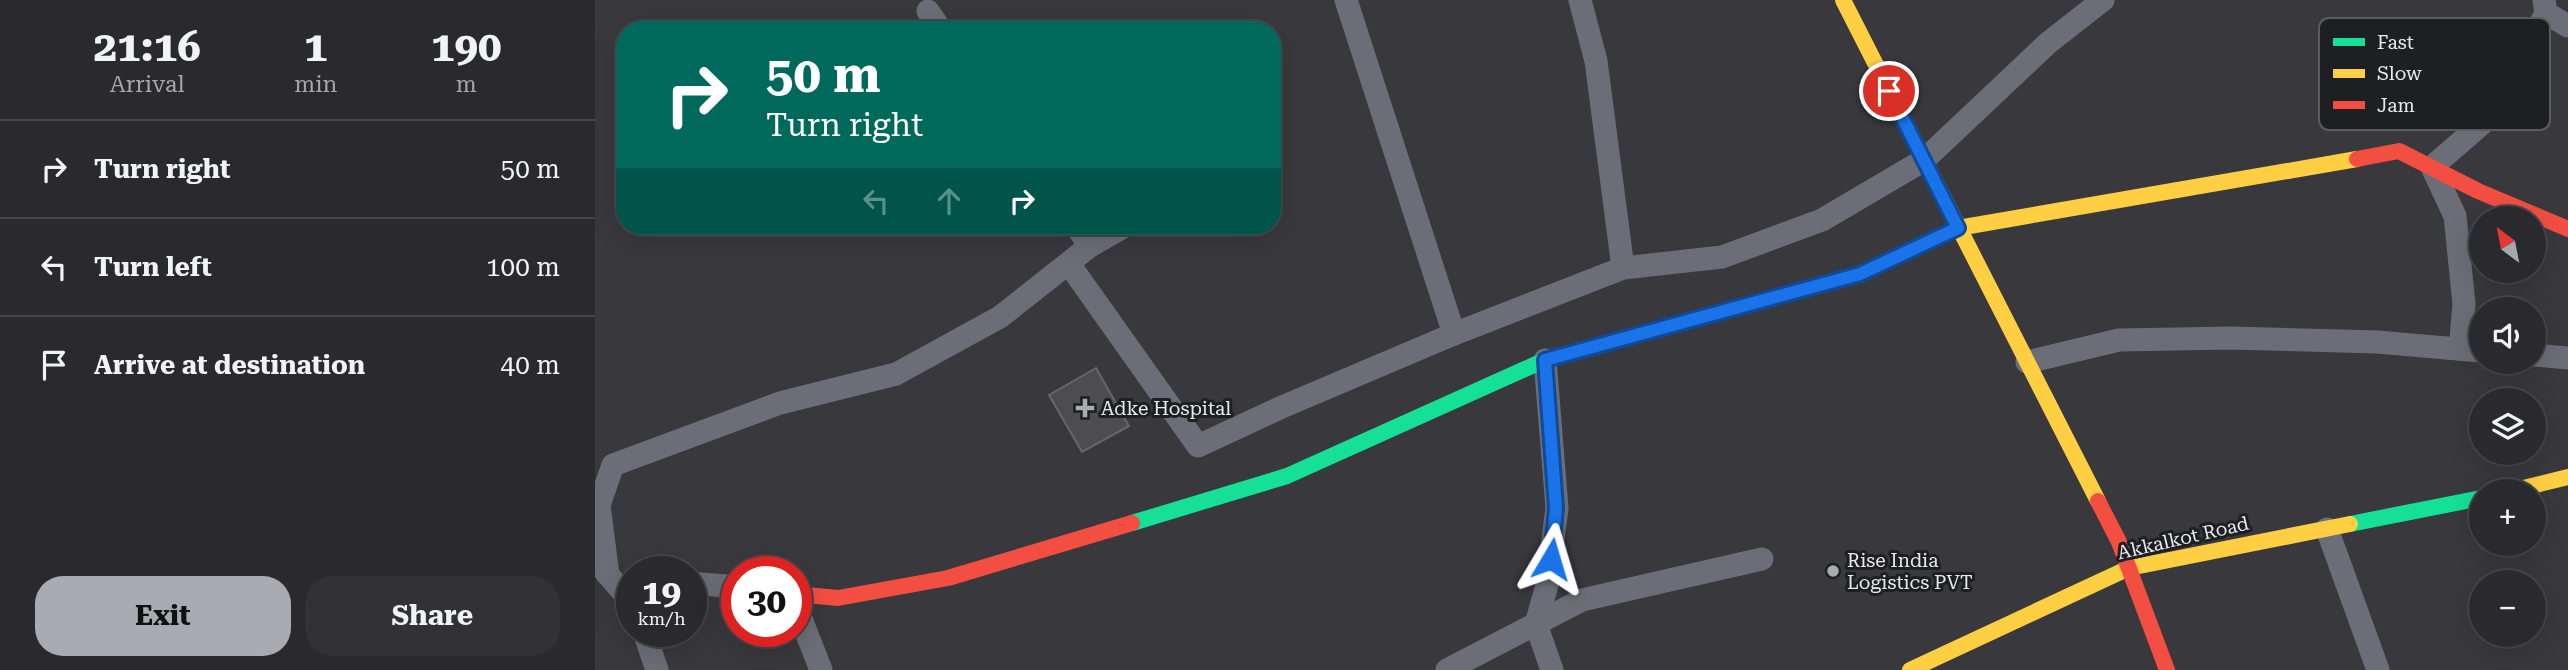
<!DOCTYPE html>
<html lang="en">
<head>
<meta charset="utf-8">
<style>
  :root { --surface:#2a2a2e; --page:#323236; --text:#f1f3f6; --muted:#a5a7aa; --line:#46464a; --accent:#aaabb1 }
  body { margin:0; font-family:"Roboto Serif",serif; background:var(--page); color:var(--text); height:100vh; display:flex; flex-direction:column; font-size:26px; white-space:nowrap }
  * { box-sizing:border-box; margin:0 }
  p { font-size:23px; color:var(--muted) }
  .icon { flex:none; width:38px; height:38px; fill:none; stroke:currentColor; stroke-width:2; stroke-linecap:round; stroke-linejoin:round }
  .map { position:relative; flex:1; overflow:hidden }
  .details { display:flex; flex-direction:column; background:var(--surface); width:595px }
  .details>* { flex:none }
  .top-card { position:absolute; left:21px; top:21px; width:665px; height:214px; border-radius:28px; box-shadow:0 7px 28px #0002,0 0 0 2px var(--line); background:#00695c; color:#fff; overflow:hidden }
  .needle { width:46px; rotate:328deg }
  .buttons { position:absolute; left:1874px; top:206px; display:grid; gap:14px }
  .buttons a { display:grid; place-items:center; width:77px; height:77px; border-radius:50%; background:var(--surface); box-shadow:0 7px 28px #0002,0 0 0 2px var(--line); font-size:35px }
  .speed { position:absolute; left:21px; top:556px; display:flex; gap:14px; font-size:35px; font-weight:700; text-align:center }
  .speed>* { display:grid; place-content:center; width:91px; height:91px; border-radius:50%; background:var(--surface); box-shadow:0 7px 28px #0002,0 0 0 2px var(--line); line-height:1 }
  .speed small { font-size:18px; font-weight:400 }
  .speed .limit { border:10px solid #d22; background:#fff; color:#111 }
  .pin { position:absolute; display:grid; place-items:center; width:60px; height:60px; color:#fff; margin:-30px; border:4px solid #fff; border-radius:50%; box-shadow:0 2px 7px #0007 }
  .me { position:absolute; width:77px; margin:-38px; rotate:7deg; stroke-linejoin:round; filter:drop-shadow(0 0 5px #0008) }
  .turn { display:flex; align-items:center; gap:24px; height:147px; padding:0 35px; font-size:32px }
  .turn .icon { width:91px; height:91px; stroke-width:2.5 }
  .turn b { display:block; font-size:49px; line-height:60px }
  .lanes { display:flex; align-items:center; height:66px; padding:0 35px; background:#0003; justify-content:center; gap:35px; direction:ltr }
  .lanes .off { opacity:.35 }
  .eta { display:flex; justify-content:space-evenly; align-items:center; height:119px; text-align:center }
  .eta b { font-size:42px; font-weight:700; line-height:49px }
  .cta { display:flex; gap:14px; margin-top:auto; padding:14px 35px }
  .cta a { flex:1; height:80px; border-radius:28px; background:var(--accent); color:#111; font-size:28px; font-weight:700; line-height:80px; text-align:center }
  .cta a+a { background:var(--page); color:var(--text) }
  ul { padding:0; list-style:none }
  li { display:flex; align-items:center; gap:21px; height:98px; padding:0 35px; border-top:2px solid var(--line) }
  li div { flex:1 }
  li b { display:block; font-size:26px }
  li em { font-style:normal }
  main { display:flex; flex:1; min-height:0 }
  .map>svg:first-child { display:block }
  .building { fill:#4d4d51; stroke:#66666b; stroke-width:2 }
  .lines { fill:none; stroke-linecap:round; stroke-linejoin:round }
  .street { stroke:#6b6e76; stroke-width:23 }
  .fast { stroke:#16e098; stroke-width:16 }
  .slow { stroke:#ffcf43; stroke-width:16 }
  .jam { stroke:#f24e42; stroke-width:16 }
  .route-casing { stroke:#114b97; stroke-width:18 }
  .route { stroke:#1a73e8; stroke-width:12 }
  .poi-dot { fill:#aaabb1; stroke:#1e1f23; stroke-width:2.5 }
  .labels { text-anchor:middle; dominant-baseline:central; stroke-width:6; stroke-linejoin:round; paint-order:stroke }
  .poi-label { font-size:19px; fill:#e8e9ef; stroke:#1e1f23; text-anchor:start }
  .street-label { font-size:19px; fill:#e8e9ef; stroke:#1e1f23 }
  .key { fill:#1e1f23; stroke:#5b5c60; stroke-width:2 }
  .key-label { font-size:19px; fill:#e8e9ef }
</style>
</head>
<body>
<main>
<section class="details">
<div class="eta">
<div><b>21:16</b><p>Arrival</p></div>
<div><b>1</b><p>min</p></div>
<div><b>190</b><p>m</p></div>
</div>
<ul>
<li><svg class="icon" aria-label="right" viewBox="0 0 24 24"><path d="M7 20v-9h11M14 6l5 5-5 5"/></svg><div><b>Turn right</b></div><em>50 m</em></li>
<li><svg class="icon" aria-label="left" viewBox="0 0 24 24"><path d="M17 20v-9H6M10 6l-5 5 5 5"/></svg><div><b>Turn left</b></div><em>100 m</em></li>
<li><svg class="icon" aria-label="arrive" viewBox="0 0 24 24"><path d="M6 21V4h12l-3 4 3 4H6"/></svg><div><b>Arrive at destination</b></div><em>40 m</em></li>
</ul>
<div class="cta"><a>Exit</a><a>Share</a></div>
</section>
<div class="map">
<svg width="1973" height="670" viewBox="0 0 1973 670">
  <rect width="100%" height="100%" fill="#38383d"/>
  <polygon class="building" points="501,368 534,426 487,452 454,395"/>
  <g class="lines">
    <g class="street">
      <polyline points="751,0 859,334"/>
      <polyline points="985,0 1001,61 1028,268"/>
      <polyline points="333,11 346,30"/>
      <polyline points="1951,13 1973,26"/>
      <polyline points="481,226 495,246"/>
      <polyline points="474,264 603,446 687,407 859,334 1028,268 1127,257 1227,220 1329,160 1453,43 1508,0"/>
      <polyline points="1865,349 1869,304 1860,216 1837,167 1898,114 1951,13 1949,0"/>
      <polyline points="1939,355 1973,358"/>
      <polyline points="950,360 962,508 952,585 941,624 957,670"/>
      <polyline points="1432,362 1524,340 1635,338 1782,342 1886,351"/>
      <polyline points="1732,529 1783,670"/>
      <polyline points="4,564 37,603"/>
      <polyline points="13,575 4,505 18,465 185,403 301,374 405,317 495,246 530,226"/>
      <polyline points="96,583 142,587"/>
      <polyline points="201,606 226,670"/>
      <polyline points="49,632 62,670"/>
      <polyline points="852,670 987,600 1167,559"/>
    </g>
    <g class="fast">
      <polyline points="537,523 692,476 950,360 1174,299"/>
      <polyline points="1755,524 1886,498"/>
    </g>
    <g class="slow">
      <polyline points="1248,0 1503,501"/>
      <polyline points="1174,299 1265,274 1363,228 1762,159"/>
      <polyline points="1912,492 1973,477"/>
      <polyline points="1315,670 1534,568 1755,524"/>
    </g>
    <g class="jam">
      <polyline points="1762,159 1804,151 1883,191 1973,229"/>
      <polyline points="1503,501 1524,542 1572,670"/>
      <polyline points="201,594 243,598 353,578 537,523"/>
    </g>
  </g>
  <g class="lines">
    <g class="route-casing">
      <polyline id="route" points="956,559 961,508 950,360 1265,274 1363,228 1294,91"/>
    </g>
    <use href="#route" class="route"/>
  </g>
  <g class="poi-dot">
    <path d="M486.5 397.5h7v7h7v7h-7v7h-7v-7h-7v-7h7z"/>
    <circle cx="1238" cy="571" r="7"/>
  </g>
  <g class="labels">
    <g class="poi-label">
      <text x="506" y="408">Adke Hospital</text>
      <text x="1252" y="560">Rise India<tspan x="1252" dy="22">Logistics PVT</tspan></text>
    </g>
    <g class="street-label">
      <text transform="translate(1588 538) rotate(-13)">Akkalkot Road</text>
    </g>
  </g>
  <rect x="1724" y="18" width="231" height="112" rx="10" class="key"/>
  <rect x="1738" y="38" width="32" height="8" fill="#16e098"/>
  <rect x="1738" y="69" width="32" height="9" fill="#ffcf43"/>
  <rect x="1738" y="101" width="32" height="8" fill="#f24e42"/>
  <g class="key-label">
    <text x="1782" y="49">Fast</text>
    <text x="1782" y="80">Slow</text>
    <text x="1782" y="112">Jam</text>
  </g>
</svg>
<div class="buttons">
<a><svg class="needle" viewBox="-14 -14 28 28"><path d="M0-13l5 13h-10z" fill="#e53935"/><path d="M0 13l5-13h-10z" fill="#a5a7aa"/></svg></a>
<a><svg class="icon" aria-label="sound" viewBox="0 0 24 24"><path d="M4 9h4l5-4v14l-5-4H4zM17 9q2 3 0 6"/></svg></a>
<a><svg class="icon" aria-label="layers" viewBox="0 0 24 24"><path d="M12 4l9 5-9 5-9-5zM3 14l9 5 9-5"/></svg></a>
<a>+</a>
<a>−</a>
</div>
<div class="speed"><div>19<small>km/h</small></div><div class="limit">30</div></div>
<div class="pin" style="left:1294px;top:91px;background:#d93025"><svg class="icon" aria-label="arrive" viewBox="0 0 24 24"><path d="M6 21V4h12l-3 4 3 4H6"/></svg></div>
<svg class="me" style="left:956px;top:559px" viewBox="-20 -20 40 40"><path d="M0-17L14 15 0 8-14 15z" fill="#1a73e8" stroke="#fff" stroke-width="4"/></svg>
<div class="top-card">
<div class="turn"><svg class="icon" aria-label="right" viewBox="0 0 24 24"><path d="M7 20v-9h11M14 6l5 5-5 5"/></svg><div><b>50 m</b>Turn right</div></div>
<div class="lanes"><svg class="icon off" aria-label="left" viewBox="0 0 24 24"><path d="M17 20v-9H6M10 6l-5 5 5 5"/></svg><svg class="icon off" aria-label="ahead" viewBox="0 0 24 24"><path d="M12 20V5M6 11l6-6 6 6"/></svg><svg class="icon" aria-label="right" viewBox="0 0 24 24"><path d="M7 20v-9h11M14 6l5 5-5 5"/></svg></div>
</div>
</div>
</main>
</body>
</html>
